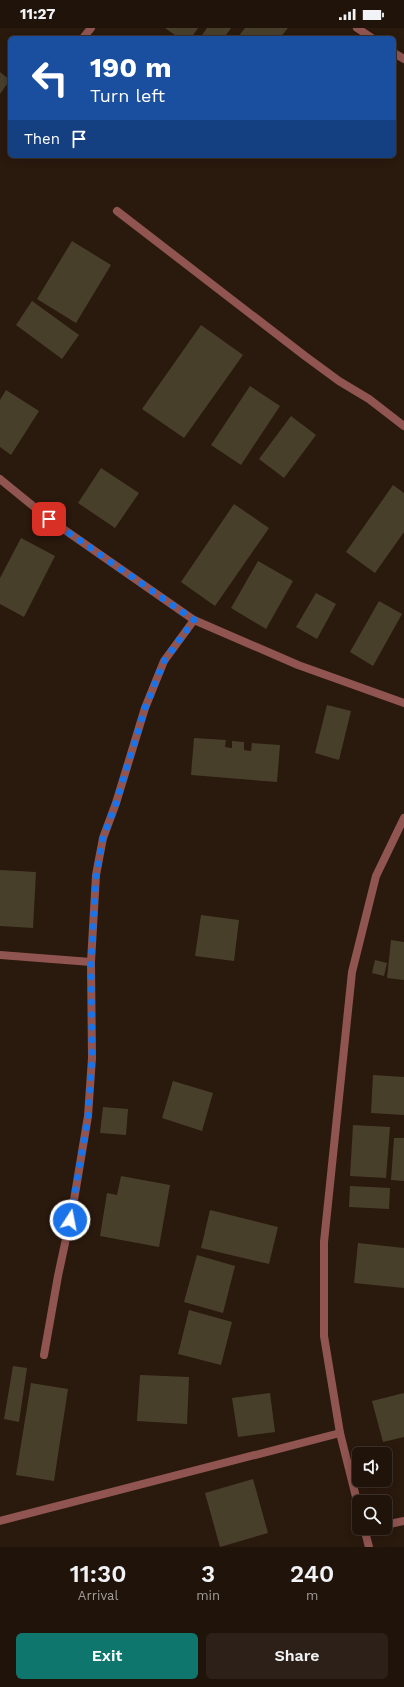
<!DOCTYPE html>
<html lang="en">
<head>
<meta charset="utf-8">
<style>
  :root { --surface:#20130a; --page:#2d2018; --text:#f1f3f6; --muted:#a29e9c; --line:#3d322b; --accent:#0f766e }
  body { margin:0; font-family:"Work Sans",sans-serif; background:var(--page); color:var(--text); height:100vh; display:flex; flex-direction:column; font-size:15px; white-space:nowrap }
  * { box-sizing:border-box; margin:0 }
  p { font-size:13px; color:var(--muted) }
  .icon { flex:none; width:22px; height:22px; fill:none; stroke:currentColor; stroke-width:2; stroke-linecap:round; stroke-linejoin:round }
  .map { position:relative; height:1519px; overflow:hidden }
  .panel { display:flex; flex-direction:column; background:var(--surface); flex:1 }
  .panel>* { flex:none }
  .guide { position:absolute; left:8px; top:8px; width:388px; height:122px; border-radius:6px; box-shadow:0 2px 10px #0003,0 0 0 1px var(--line); background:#1a4fa0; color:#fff; overflow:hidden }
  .buttons { position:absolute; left:352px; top:1419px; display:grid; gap:8px }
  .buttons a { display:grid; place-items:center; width:40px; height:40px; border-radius:6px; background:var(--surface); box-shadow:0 2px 10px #0003,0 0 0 1px var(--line); font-size:20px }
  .pin { position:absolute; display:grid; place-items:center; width:34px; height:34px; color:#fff; margin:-17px; border-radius:8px; box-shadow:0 2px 6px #0006 }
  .me { position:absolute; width:44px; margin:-22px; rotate:11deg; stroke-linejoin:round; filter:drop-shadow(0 0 3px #0008) }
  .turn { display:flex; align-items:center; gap:14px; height:84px; padding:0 16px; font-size:18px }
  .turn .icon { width:52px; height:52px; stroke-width:2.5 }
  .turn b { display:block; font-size:28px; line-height:34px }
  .then { display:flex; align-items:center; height:38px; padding:0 16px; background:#0003; gap:8px; font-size:15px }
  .eta { display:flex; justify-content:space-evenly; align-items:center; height:68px; text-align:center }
  .eta b { font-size:24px; font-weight:600; line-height:28px }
  .cta { display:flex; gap:8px; margin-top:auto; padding:8px 16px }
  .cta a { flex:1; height:46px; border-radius:6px; background:var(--accent); color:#fff; font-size:16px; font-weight:600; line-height:46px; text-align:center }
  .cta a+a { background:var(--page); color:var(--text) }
  .status { display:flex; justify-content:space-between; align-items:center; height:28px; padding:0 20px; background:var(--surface); direction:ltr }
  .status svg { height:11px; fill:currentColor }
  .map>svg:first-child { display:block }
  .building { fill:#483f2b }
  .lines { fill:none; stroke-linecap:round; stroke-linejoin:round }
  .street { stroke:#905550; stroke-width:8 }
  .route { stroke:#1a73e8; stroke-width:7; stroke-dasharray:0 12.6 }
</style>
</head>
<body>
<div class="status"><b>11:27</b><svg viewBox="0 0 49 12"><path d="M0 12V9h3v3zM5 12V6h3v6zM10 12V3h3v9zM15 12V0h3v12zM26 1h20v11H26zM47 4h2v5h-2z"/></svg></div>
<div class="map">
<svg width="404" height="1519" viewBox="0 0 404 1519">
  <rect width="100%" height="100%" fill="#2a190d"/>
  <g class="building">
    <polygon points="165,0 198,0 191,10 179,10"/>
    <polygon points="207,0 231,0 224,10 200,10"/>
    <polygon points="245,0 288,0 280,10 237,10"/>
    <polygon points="0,44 10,52 0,66"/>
    <polygon points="72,213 111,237 76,295 37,271"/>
    <polygon points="32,273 79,307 62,331 16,297"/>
    <polygon points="201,297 243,327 184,410 142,381"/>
    <polygon points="250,358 280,378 241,437 211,417"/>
    <polygon points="6,362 39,383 11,427 0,419 0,372"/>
    <polygon points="291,388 316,407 284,450 259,431"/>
    <polygon points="101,440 139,465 115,500 78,475"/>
    <polygon points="393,457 404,465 404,504 375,545 346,524"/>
    <polygon points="234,476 269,500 215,578 181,554"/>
    <polygon points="21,510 55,528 24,589 0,576 0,550"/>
    <polygon points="258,533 293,553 266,601 231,580"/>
    <polygon points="316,565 336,576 317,611 296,599"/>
    <polygon points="379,573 402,586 373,638 350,624"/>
    <polygon points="327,677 351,683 339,732 315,725"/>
    <polygon points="194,710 226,712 225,719 232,720 232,713 244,714 244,722 251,723 252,715 280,717 277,754 191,747"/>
    <polygon points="0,842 36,844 33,900 0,898"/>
    <polygon points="201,887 239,892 234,933 195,928"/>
    <polygon points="391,912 404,914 404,952 387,950"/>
    <polygon points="375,932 387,935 384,948 372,945"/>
    <polygon points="373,1047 404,1049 404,1087 371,1085"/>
    <polygon points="173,1053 213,1065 202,1103 162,1090"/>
    <polygon points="103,1079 128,1081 126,1107 100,1105"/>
    <polygon points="353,1097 390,1099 386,1150 350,1148"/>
    <polygon points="394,1110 404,1110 404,1153 391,1152"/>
    <polygon points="121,1148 170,1157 159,1219 100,1208 107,1165 117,1167"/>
    <polygon points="350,1158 390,1160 389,1181 349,1179"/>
    <polygon points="210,1182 278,1199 269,1236 201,1220"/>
    <polygon points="358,1215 404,1220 404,1260 354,1255"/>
    <polygon points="197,1227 235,1238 223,1285 184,1274"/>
    <polygon points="189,1282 232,1294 221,1337 178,1326"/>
    <polygon points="13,1338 27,1340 19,1394 4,1391"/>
    <polygon points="140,1347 189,1349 187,1396 137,1393"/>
    <polygon points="31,1355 68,1361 54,1453 16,1447"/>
    <polygon points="270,1365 275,1404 238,1409 232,1370"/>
    <polygon points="404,1365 404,1409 383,1414 372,1373"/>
    <polygon points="253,1451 268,1505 220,1519 205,1465"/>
  </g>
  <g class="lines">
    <g class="street">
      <polyline points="357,0 372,10"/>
      <polyline points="83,10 91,0"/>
      <polyline points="394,25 404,31"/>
      <polyline points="117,183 305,328 339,353 369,371 404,398"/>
      <polyline points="0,451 49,491 194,592 298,637 404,675"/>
      <polyline points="0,927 91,934"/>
      <polyline points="44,1327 58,1248 73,1178 88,1088 92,1030 91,934 96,847 103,810 116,775 145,680 164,633 194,592"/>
      <polyline points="359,1481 340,1405 324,1308 324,1214 352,944 376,848 404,790"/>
      <polyline points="0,1493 340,1405"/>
      <polyline points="385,1497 404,1493"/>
      <polyline points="364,1500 369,1519"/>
    </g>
  </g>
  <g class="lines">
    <polyline class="route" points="49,491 194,592 164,633 145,680 116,775 103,810 96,847 91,934 92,1030 88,1088 70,1192"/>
  </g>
</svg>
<div class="buttons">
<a><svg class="icon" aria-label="sound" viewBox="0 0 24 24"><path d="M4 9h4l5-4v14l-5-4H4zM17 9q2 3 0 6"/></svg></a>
<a><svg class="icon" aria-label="search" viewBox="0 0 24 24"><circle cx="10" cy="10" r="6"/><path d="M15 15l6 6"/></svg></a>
</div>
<div class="pin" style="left:49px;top:491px;background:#d93025"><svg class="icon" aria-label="arrive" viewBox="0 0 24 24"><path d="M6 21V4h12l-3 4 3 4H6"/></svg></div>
<svg class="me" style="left:70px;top:1192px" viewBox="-20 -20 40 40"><circle r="17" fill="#1a73e8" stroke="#fff" stroke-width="3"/><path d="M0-11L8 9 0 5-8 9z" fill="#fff"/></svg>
<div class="guide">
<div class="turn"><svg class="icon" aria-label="left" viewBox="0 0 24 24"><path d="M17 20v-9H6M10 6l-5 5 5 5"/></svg><div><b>190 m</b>Turn left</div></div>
<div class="then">Then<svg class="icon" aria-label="arrive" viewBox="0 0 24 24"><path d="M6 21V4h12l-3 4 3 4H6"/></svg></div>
</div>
</div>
<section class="panel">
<div class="eta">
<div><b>11:30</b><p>Arrival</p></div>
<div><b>3</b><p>min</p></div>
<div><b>240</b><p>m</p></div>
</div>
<div class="cta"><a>Exit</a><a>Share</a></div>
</section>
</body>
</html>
